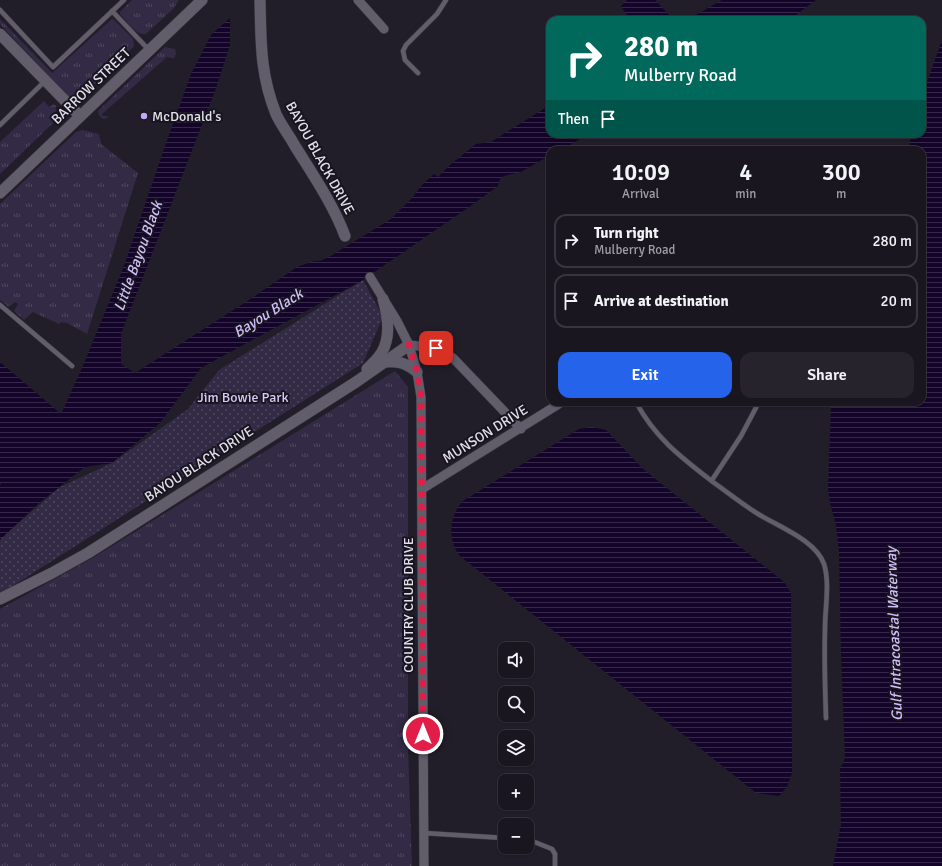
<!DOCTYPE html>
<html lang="en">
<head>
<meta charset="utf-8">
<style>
  :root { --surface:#19161f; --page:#26232c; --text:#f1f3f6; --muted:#9f9fa4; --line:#37353d; --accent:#2563eb }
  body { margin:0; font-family:Signika,sans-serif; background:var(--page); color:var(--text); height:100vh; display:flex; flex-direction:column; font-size:15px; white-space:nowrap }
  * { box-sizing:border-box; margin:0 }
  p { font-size:13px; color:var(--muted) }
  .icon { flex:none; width:22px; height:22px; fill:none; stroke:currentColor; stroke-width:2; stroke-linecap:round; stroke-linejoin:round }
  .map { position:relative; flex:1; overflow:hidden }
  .sheet { position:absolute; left:546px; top:146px; width:380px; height:260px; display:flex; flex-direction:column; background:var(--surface); border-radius:12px; box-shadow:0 1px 3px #0004,0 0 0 1px var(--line) }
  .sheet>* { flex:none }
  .top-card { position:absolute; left:546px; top:16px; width:380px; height:122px; border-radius:12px; box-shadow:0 1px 3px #0004,0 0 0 1px var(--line); background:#00695c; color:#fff; overflow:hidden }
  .controls { position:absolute; left:498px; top:642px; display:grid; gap:8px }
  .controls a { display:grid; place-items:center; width:36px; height:36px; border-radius:8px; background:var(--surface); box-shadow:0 1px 3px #0004,0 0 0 1px var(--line); font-size:20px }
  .pin { position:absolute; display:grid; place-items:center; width:34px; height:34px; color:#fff; margin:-17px; border-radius:8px; box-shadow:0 2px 6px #0006 }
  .me { position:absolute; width:44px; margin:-22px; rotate:0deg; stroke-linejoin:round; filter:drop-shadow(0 0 3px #0008) }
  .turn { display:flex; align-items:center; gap:14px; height:84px; padding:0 12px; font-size:18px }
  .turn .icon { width:52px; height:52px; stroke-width:2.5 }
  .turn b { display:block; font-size:28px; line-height:34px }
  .then { display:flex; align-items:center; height:38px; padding:0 12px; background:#0003; gap:8px; font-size:15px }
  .eta { display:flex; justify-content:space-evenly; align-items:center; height:68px; text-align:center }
  .eta b { font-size:24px; font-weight:600; line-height:28px }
  .cta { display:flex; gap:8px; margin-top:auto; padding:8px 12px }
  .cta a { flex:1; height:46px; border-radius:12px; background:var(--accent); color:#fff; font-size:16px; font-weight:600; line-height:46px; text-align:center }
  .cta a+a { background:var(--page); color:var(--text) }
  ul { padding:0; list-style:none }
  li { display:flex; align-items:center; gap:12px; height:54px; margin:0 8px 6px; padding:0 4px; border:2px solid var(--line); border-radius:12px }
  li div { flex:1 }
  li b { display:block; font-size:15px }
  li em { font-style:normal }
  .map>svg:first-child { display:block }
  .grass { fill:url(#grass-tufts) }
  .park { fill:url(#park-dots) }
  .water { fill:url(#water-rules) }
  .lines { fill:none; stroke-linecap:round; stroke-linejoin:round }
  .service-casing { stroke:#3a3841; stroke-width:5.5 }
  .minor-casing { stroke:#3a3841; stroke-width:10 }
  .tertiary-casing { stroke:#3a3841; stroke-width:12 }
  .secondary-casing { stroke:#3a3841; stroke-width:12 }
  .service { stroke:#615d6b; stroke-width:4.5 }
  .minor { stroke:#615d6b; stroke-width:9 }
  .tertiary { stroke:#615d6b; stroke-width:11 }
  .secondary { stroke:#615d6b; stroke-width:11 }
  .route { stroke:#e11d48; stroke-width:7; stroke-dasharray:0 12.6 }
  .poi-dot { fill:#bfa8f4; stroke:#181420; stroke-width:1.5 }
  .labels { text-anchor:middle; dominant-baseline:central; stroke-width:4; stroke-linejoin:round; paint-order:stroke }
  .street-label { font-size:14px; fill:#e2e0e8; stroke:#181420 }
  .poi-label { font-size:14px; fill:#e2e0e8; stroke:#181420; text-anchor:start }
  .park-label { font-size:14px; fill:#d7cbf8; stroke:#181420 }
  .water-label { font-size:15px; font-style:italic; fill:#d0bffa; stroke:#181420 }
</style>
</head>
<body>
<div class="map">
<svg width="942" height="866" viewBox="0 0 942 866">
  <defs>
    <pattern id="grass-tufts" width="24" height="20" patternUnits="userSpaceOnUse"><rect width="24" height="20" fill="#332b45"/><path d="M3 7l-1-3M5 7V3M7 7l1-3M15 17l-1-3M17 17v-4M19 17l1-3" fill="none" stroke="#504960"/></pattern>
    <pattern id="park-dots" width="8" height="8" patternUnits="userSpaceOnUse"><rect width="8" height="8" fill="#332b45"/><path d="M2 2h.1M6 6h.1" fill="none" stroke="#504960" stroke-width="1.8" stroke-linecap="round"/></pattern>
    <pattern id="water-rules" width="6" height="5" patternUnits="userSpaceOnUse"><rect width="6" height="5" fill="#14042a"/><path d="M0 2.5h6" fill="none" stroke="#362849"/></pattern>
  </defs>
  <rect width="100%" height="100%" fill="#211e29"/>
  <g class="grass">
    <path d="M132 0H179L173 9 146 34C136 36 126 20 120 14V12Z"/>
    <path d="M0 19 52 73 112 19 114 20 133 39 134 46C121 59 94 89 79 95 75 97 70 97 67 95L0 24Z"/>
    <path d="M165 47 175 49 176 54 174 58H171L167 57 102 114 103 116H108L107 118 103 119C100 117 98 115 98 111Z"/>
    <polygon points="44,101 49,107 54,104 56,106 55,117 53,123 0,174 0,142"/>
    <polygon points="83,130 99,134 101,144 138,173 87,334 67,323 61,322 59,324 33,312 24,320 14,311 18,304 15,302 9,307 0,300 0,204 76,132"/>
    <polygon points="395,371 408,387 408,748 412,866 0,866 0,609 91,559"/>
  </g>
  <polygon class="park" points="363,280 383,317 363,363 0,594 0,539 60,487 112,463 188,409 219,370"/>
  <g class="water">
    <polygon points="627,0 655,0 674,20 630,20 621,6"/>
    <polygon points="722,0 816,0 789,20 687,20"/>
    <polygon points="230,18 230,45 215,91 121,334 121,364 135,373 249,300 297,267 314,261 320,261 329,257 391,219 412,198 422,185 434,174 438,177 450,165 476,144 491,142 550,105 550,134 587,134 563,150 550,150 549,160 547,157 521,172 504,176 500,179 498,186 469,207 363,280 201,368 160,423 112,463 85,467 39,503 0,540 0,486 1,484 0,482 0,362 61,414 82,368 124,266 164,149 191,74 211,35"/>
    <polygon points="942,40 942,866 833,866 841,824 840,767 843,764 845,757 841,654 839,553 836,525 830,503 828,489 831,406 832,402 922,402 922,150 909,150 911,134 922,134 922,96"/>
    <path d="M592 427 606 430 643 469 784 582 791 593 792 773 787 787 779 796 756 793 465 560C461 557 456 552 455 548 448 531 451 514 463 501L579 429Z"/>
  </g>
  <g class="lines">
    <g class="service-casing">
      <g id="service">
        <polyline points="0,10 53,67 124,0"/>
        <polyline points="112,11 149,50"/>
        <polyline points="418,73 405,60 403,51 406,45 437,14 446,0"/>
        <polyline points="0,125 45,81"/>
        <polyline points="0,305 72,366"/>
        <path d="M636 402C655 438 682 458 713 482 727 492 741 503 755 512 776 526 815 539 824 564 830 583 825 608 825 628 824 658 825 688 826 718"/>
        <polyline points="712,480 741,436 759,402"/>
        <polyline points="423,833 505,838"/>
        <polyline points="527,839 552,849 555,854 555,866"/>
      </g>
    </g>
    <g class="minor-casing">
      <g id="minor">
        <polyline points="358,0 384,29"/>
        <path d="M370 277 397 321 409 345C427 347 437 347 453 358L521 429"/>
        <polyline points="409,345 417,372 421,397 424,866"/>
        <polyline points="422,489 562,402"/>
      </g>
    </g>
    <g class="tertiary-casing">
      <g id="tertiary">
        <path d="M260 0C261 42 260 74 276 114 281 125 289 135 295 146 313 175 333 204 345 236"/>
        <polyline points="0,34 80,116"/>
        <path d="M385 362C399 361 406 363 417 372"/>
        <path d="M367 369C372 364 378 359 382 352 391 336 388 316 383 299"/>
        <polyline points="0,599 52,573 88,553 356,382 409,345"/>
      </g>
    </g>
    <g class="secondary-casing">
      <polyline id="secondary" points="0,193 202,0"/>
    </g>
    <use href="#service" class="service"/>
    <use href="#minor" class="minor"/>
    <use href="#tertiary" class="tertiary"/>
    <use href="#secondary" class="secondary"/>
  </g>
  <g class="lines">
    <polyline class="route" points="423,734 421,397 417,372 409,345 436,348"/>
  </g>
  <circle class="poi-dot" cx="144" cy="116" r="4"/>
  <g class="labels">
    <g class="street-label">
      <text transform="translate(91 86) rotate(-44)">BARROW STREET</text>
      <text transform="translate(320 158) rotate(61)">BAYOU BLACK DRIVE</text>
      <text transform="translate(485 434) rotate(-32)">MUNSON DRIVE</text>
      <text transform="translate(199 464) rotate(-33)">BAYOU BLACK DRIVE</text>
      <text transform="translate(408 605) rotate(-90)">COUNTRY CLUB DRIVE</text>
    </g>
    <g class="poi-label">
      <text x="152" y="116">McDonald's</text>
    </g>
    <g class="park-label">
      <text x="243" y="397">Jim Bowie Park</text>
    </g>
    <g class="water-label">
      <text transform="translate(138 256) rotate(-70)">Little Bayou Black</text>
      <text transform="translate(268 313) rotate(-32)">Bayou Black</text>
      <text transform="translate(894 634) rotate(-92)">Gulf Intracoastal Waterway</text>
    </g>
  </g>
</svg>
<div class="controls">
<a><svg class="icon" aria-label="sound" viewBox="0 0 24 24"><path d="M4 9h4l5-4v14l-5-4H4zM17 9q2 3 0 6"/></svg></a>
<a><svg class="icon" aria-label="search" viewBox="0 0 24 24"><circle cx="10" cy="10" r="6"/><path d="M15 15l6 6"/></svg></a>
<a><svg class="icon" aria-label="layers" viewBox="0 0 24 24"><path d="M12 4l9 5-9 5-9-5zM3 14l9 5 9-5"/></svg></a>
<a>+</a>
<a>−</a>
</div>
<div class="pin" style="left:436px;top:348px;background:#d93025"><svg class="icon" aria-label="arrive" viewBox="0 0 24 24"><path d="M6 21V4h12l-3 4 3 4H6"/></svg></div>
<svg class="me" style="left:423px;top:734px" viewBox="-20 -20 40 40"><circle r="17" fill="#e11d48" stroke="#fff" stroke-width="3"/><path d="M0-11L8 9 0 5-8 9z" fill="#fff"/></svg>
<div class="top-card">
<div class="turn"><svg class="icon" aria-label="right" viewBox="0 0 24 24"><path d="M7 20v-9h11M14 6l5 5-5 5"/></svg><div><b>280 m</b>Mulberry Road</div></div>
<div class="then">Then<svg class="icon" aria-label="arrive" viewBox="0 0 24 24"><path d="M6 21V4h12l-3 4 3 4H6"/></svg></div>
</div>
<section class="sheet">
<div class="eta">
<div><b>10:09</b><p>Arrival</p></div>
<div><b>4</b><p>min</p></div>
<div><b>300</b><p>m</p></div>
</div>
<ul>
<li><svg class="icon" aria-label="right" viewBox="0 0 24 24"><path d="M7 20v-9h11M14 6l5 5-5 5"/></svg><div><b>Turn right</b><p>Mulberry Road</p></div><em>280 m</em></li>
<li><svg class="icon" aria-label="arrive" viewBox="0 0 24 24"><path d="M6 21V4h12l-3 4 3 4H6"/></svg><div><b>Arrive at destination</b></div><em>20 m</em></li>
</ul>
<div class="cta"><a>Exit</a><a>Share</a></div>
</section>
</div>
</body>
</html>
